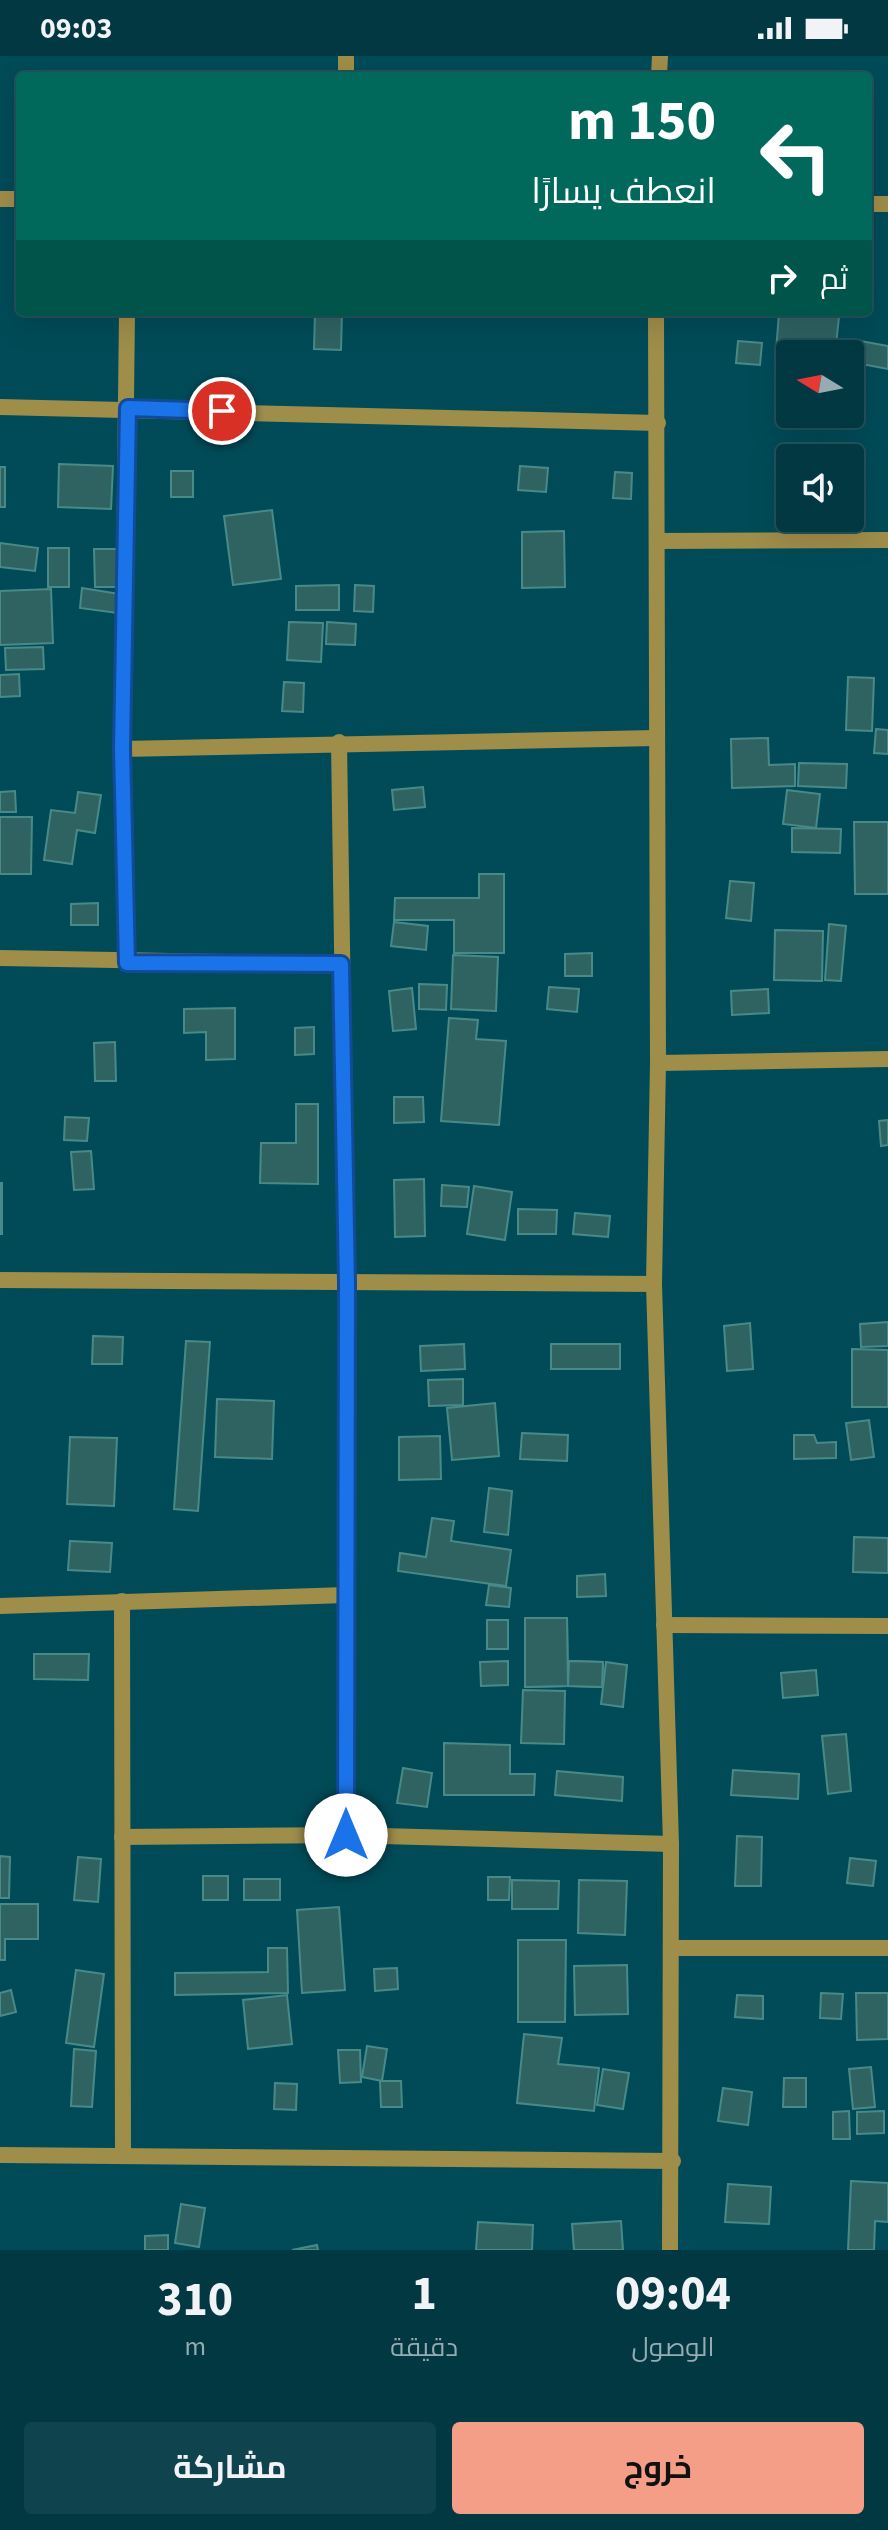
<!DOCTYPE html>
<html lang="ar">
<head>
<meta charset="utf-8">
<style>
  :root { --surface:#013842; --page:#0f434d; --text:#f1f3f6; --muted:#96acb2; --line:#23525b; --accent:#f49e88 }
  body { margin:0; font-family:"Source Sans 3",Cairo,sans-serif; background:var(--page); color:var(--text); direction:rtl; height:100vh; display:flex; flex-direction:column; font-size:30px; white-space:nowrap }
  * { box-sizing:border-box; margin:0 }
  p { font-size:26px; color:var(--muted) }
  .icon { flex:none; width:44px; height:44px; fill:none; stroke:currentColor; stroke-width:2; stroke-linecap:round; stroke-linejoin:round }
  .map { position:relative; height:2194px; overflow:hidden; direction:ltr }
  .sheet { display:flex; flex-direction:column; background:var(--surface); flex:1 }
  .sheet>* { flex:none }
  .hud { position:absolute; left:16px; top:16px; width:856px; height:244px; border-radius:8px; box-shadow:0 8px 32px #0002,0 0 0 2px var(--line); direction:rtl; background:#00695c; color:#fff; overflow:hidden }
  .needle { width:52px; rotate:280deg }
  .tools { position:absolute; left:776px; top:284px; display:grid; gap:16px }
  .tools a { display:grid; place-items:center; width:88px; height:88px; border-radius:8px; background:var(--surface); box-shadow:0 8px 32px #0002,0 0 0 2px var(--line); font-size:40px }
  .pin { position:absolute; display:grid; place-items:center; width:68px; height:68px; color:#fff; margin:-34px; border:4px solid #fff; border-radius:50%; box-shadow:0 2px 8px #0007 }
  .me { position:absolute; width:88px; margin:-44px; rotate:0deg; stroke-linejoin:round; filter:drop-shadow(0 0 6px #0008) }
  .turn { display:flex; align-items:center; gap:28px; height:168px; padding:0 24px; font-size:36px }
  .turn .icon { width:104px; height:104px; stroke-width:2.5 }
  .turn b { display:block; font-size:56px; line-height:68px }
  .then { display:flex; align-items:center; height:76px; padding:0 24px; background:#0003; gap:16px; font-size:30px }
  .eta { display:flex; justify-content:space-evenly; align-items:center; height:136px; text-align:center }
  .eta b { font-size:48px; font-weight:700; line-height:56px }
  .cta { display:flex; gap:16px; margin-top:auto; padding:16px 24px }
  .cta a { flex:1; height:92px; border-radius:8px; background:var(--accent); color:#111; font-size:32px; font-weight:700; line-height:92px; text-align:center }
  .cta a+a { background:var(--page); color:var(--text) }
  .status { display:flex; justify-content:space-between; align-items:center; height:56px; padding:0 40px; background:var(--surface); direction:ltr }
  .status svg { height:22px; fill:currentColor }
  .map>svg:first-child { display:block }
  .building { fill:#2e6362; stroke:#498a89; stroke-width:2 }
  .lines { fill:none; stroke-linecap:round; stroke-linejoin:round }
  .street { stroke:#9f8d4a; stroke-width:16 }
  .route-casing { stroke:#114b97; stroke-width:20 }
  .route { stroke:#1a73e8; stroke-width:14 }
</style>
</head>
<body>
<div class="status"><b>09:03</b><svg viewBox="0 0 49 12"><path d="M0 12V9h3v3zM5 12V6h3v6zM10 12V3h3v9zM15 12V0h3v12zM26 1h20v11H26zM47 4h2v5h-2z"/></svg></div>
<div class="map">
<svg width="888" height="2194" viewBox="0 0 888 2194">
  <rect width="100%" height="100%" fill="#014b58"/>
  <g class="building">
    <polygon points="315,256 342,256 341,294 314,293"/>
    <polygon points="779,257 839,261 835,298 790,298 790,309 775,308"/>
    <polygon points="855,284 888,290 888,313 851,306"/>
    <polygon points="738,285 762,287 760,309 736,307"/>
    <polygon points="59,408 113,410 111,453 58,451"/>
    <polygon points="520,410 548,412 546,436 518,434"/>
    <rect x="0" y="411" width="5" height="40"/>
    <rect x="171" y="415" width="22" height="26"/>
    <polygon points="615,416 632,417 631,443 613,442"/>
    <polygon points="272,454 281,523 233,529 224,460"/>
    <polygon points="564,475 565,531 522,532 522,476"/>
    <polygon points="0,487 38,492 35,515 0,511"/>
    <rect x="48" y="492" width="21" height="39"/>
    <polygon points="94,493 118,493 119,531 95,531"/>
    <polygon points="339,529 339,554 296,554 296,530"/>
    <polygon points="355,529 374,530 373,556 354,555"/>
    <polygon points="82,532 120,538 117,557 80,552"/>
    <polygon points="51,533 53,587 0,589 0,535"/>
    <polygon points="289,566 323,567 321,606 287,604"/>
    <polygon points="327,566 356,568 355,589 326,588"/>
    <polygon points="43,591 44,613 6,614 5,592"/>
    <polygon points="19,618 20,640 0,641 0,619"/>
    <polygon points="848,621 874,622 872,675 846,674"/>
    <polygon points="284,626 304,627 303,656 282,655"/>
    <polygon points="876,673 888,674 888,698 874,697"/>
    <polygon points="768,682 769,709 795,708 795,730 732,732 731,683"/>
    <polygon points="799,707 847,708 846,732 798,730"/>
    <polygon points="423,731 425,751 394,754 392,734"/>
    <polygon points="787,734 820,738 816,772 783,768"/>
    <polygon points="15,735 16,756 0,756 0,736"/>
    <polygon points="78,736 101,739 95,777 77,774 72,808 44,804 51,754 75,757"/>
    <polygon points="0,761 32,761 31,818 0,818"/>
    <polygon points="854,766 888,766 888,838 855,838"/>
    <polygon points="792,772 841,773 840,797 792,796"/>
    <polygon points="479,818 504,818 504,897 454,897 454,864 394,864 395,842 479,842"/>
    <polygon points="730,825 754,827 751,865 726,862"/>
    <polygon points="98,847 98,869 71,869 71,848"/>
    <polygon points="394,866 428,870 426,894 391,890"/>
    <polygon points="829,868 846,870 841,925 825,924"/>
    <polygon points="775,874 823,875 822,925 774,924"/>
    <polygon points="592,897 592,920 565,920 565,898"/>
    <polygon points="453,899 498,901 496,955 451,953"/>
    <polygon points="419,928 447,929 446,954 419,953"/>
    <polygon points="549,931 579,933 577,956 547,953"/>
    <polygon points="412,932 416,973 393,975 389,935"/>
    <polygon points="768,933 769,957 732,959 731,935"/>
    <polygon points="235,952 235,1003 206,1004 206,976 184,977 184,953"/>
    <polygon points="449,962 478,964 476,983 506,985 499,1069 441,1065"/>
    <polygon points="314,971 314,998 295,999 295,972"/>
    <polygon points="115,986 116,1025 95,1025 94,987"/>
    <polygon points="394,1041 423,1041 424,1066 394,1067"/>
    <polygon points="296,1048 318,1048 318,1128 260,1127 261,1087 296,1087"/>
    <polygon points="65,1061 89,1062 87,1085 64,1084"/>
    <polygon points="888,1064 888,1089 881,1090 879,1065"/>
    <polygon points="91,1095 94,1133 74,1134 71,1096"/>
    <polygon points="424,1123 425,1180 395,1181 394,1124"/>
    <rect x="0" y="1127" width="2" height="51"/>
    <polygon points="442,1129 469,1131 467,1151 441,1150"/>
    <polygon points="474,1130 512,1136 505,1184 467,1178"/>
    <polygon points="518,1153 557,1154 556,1178 518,1178"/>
    <polygon points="575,1157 610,1160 608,1181 573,1178"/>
    <polygon points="888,1266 888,1290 861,1291 860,1268"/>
    <polygon points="750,1267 753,1313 727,1315 724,1270"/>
    <polygon points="93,1280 123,1281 122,1308 92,1308"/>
    <polygon points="186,1285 210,1286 198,1455 174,1453"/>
    <polygon points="464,1288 465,1313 421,1315 420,1290"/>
    <rect x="551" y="1288" width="69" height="25"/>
    <polygon points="852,1293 888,1294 888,1351 852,1351"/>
    <polygon points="463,1323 463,1349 429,1350 428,1324"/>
    <polygon points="217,1343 274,1345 272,1403 215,1401"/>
    <polygon points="495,1347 499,1400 452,1404 447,1352"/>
    <polygon points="869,1364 874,1401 851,1404 846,1367"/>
    <polygon points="522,1377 568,1379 567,1405 520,1403"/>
    <polygon points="794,1379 814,1379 817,1387 836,1386 836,1402 794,1403"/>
    <polygon points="440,1380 441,1423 399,1424 399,1381"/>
    <polygon points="70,1381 117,1382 114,1450 67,1448"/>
    <polygon points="489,1432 512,1435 508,1479 484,1476"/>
    <polygon points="432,1462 454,1465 451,1485 511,1494 506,1530 398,1515 400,1497 426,1501"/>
    <polygon points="854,1481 888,1482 888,1517 853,1516"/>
    <polygon points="70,1485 112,1487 110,1516 68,1514"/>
    <polygon points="605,1518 606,1540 577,1541 577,1520"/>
    <polygon points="489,1529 511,1532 509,1551 486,1549"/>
    <polygon points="525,1562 567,1562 568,1630 525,1631"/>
    <polygon points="525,1562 567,1562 568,1630 525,1631"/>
    <rect x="487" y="1564" width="21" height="29"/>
    <polygon points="34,1598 89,1598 88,1624 34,1623"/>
    <polygon points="508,1605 508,1629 481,1630 480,1606"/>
    <polygon points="569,1605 603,1606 602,1631 568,1630"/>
    <polygon points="569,1605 603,1606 602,1631 568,1630"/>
    <polygon points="606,1606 627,1609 623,1651 601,1648"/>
    <polygon points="816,1614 818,1639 783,1642 781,1617"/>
    <polygon points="523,1634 565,1635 564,1688 521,1687"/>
    <polygon points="846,1678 851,1735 828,1738 822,1680"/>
    <polygon points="444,1687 510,1689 510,1718 535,1718 534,1739 444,1739"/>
    <polygon points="403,1712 432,1717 427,1751 397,1747"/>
    <polygon points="733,1714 799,1718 798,1743 731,1739"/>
    <polygon points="557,1715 623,1721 622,1745 555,1739"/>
    <polygon points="737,1780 762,1781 761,1830 735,1830"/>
    <polygon points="0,1800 10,1801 9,1842 0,1842"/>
    <polygon points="78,1801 101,1803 98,1846 74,1844"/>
    <polygon points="850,1802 876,1805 873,1830 847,1827"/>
    <rect x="203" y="1820" width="25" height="24"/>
    <polygon points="488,1821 510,1821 509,1844 488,1844"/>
    <rect x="244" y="1823" width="36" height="21"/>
    <polygon points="512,1824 559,1825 558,1853 512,1853"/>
    <polygon points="579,1824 627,1825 625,1879 578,1877"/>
    <polygon points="0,1848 38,1848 38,1883 5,1883 5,1904 0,1904"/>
    <polygon points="339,1851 345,1934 302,1937 297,1854"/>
    <polygon points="518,1884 566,1884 565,1966 518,1966"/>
    <polygon points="268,1892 287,1892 288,1937 175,1939 175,1917 268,1916"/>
    <polygon points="627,1909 628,1958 575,1959 574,1910"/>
    <polygon points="397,1912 398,1933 375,1935 374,1913"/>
    <polygon points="76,1914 104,1918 94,1991 66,1987"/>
    <polygon points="11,1934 16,1956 0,1960 0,1937"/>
    <polygon points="821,1937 843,1938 841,1963 820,1962"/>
    <polygon points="856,1937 888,1937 888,1983 857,1984"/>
    <polygon points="287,1939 292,1988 248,1993 243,1944"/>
    <polygon points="737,1939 763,1940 763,1963 735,1961"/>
    <polygon points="524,1978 562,1982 558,2008 599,2012 594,2055 517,2047"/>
    <polygon points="367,1990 387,1993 382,2025 362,2021"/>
    <polygon points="74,1993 96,1995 92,2051 71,2050"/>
    <polygon points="338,1994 360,1994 361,2026 340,2027"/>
    <polygon points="871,2011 875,2051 853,2053 849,2013"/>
    <polygon points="603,2013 629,2017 623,2053 597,2049"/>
    <polygon points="784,2022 806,2022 806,2051 783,2051"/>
    <polygon points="380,2025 401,2025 402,2051 381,2051"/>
    <polygon points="275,2027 297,2028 296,2054 274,2053"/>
    <polygon points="723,2032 752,2036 748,2069 718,2065"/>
    <polygon points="849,2055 850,2083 833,2083 833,2056"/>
    <polygon points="884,2055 884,2077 857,2078 857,2056"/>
    <polygon points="851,2125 888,2127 888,2166 875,2165 874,2194 848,2194"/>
    <polygon points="728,2128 771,2131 769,2168 725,2166"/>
    <polygon points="181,2148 205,2152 199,2191 175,2187"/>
    <polygon points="621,2165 623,2194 574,2194 572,2168"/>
    <polygon points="478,2166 533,2169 532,2194 476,2194"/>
    <polygon points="168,2179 168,2194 145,2194 145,2180"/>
    <polygon points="317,2189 318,2194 292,2194"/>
  </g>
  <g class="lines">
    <g class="street">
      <polyline points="346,0 346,20"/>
      <polyline points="659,20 660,0"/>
      <polyline points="0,143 20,143"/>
      <polyline points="868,148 888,148"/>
      <polyline points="127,256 122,693 127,907"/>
      <polyline points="656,256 658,1007 654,1228 671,1788 670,2194"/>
      <polyline points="0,351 658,367"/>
      <polyline points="659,485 888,484"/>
      <polyline points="339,686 347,1227 346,1779"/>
      <polyline points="122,693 656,682"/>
      <polyline points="0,902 341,908"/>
      <polyline points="658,1007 888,1003"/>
      <polyline points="0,1224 654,1228"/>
      <polyline points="122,1545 123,2098"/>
      <polyline points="0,1550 346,1539"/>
      <polyline points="664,1569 888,1570"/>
      <polyline points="122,1781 346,1779 671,1788"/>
      <polyline points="672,1892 888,1892"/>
      <polyline points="0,2099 673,2105"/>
    </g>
  </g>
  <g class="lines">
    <g class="route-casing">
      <polyline id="route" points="222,355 128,352 122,693 127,907 341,908 347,1227 346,1779"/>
    </g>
    <use href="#route" class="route"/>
  </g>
</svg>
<div class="tools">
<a><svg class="needle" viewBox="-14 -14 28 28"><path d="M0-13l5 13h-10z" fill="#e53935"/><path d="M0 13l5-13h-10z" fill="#96acb2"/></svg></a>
<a><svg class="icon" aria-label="sound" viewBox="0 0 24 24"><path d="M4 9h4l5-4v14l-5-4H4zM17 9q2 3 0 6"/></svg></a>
</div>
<div class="pin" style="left:222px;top:355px;background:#d93025"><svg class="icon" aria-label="arrive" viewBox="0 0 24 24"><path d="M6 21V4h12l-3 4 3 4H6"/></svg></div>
<svg class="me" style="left:346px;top:1779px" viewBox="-20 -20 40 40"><circle r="19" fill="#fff"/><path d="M0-13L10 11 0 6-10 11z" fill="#1a73e8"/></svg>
<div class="hud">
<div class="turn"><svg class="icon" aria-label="left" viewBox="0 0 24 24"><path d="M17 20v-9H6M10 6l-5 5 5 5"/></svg><div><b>150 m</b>انعطف يسارًا</div></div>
<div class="then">ثم<svg class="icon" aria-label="right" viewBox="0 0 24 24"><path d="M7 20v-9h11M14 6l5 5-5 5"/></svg></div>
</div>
</div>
<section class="sheet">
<div class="eta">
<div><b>09:04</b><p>الوصول</p></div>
<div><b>1</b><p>دقيقة</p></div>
<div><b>310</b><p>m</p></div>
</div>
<div class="cta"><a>خروج</a><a>مشاركة</a></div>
</section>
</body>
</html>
